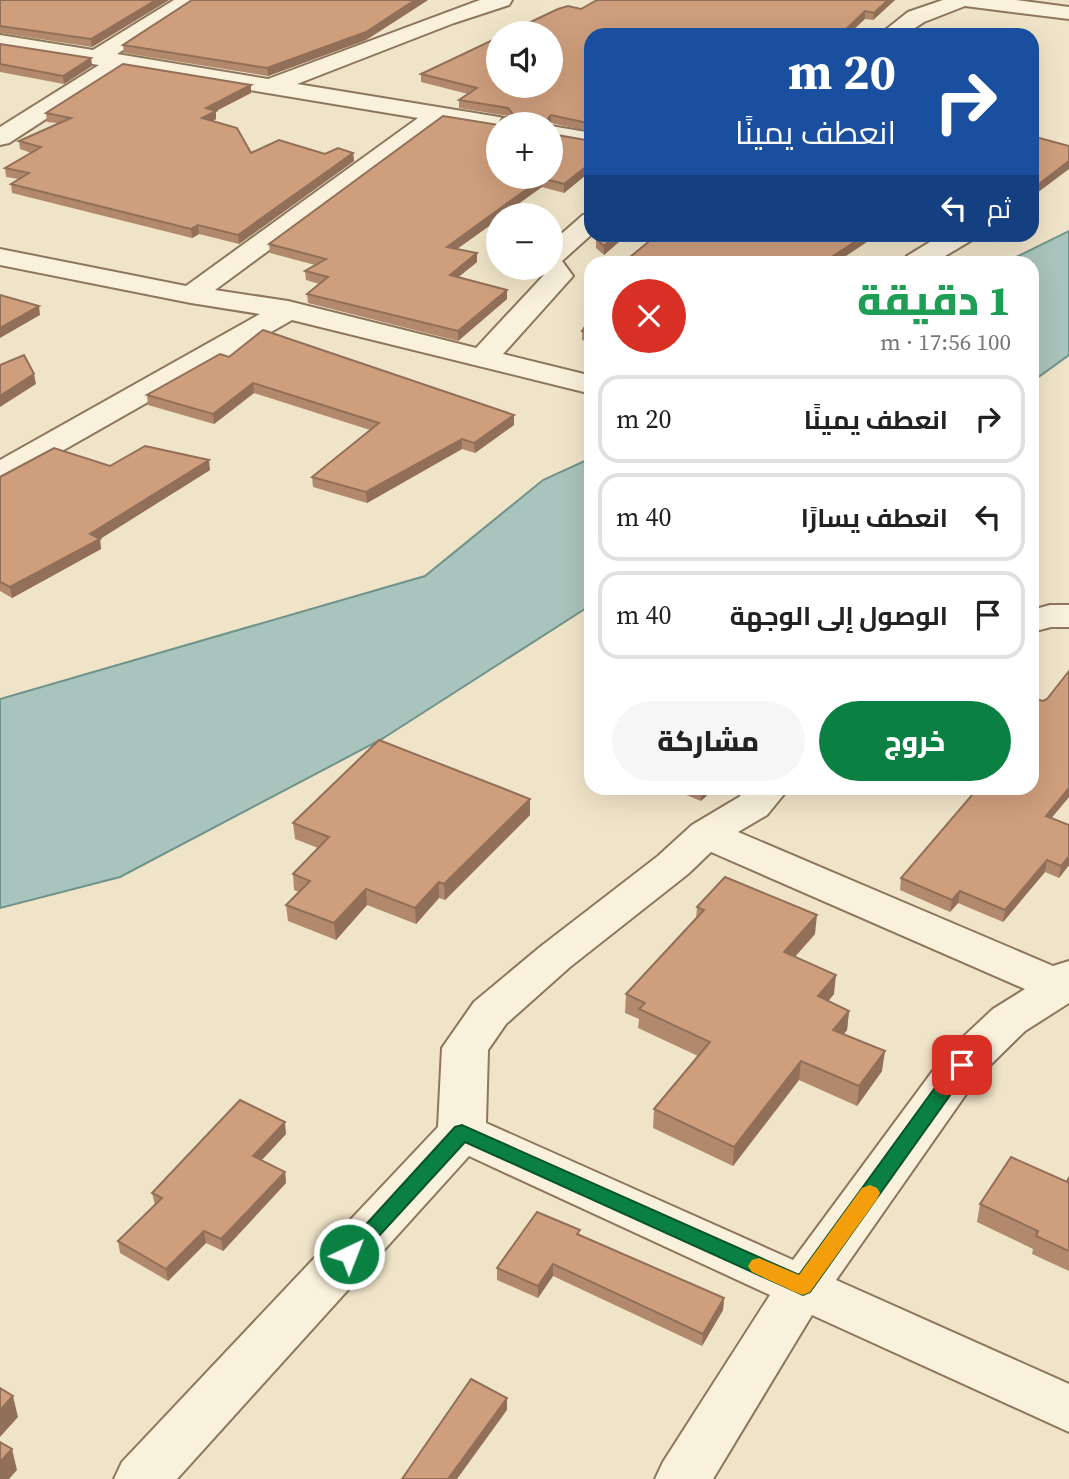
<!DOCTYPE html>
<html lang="ar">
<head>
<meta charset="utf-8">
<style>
  :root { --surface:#fff; --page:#f6f6f6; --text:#222; --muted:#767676; --line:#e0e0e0; --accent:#0b8043 }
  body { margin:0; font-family:"Source Serif 4",Cairo,serif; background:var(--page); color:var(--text); direction:rtl; height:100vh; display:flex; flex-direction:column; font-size:26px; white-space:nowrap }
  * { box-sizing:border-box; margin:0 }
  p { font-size:23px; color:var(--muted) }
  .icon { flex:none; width:38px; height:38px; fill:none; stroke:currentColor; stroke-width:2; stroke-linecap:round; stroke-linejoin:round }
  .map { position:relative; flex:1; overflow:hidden; direction:ltr }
  .details { position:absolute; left:584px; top:256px; width:455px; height:539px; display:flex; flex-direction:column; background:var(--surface); border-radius:21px; box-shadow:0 7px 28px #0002; direction:rtl }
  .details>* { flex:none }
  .guide { position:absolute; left:584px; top:28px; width:455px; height:214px; border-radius:21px; box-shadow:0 7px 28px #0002; direction:rtl; background:#1a4fa0; color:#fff; overflow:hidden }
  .buttons { position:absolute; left:486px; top:21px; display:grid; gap:14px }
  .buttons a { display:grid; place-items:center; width:77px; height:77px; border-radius:50%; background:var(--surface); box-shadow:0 7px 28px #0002; font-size:35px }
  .pin { position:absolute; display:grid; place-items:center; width:60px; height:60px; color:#fff; margin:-30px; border-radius:14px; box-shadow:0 4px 10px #0006 }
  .me { position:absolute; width:77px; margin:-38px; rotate:43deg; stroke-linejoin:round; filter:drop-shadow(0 0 5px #0008) }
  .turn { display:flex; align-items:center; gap:24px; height:147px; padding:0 28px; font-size:32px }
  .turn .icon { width:91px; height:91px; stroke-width:2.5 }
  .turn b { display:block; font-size:49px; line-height:60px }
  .then { display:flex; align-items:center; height:66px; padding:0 28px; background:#0003; gap:14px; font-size:26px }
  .round { display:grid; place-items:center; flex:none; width:74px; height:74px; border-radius:37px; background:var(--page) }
  .head { display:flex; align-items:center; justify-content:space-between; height:119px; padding:0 28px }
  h1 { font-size:42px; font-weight:800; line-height:52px; color:#1e9e55 }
  .primary-button { display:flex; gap:14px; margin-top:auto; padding:14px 28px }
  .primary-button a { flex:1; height:80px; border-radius:42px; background:var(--accent); color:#fff; font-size:28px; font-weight:800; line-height:80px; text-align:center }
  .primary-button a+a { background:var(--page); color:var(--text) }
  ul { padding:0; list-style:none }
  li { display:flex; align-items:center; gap:21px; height:88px; margin:0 14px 10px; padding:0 14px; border:4px solid var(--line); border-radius:21px }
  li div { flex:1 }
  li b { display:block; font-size:26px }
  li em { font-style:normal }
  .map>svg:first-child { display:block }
  .water { fill:#a9c4bc; stroke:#6f938a; stroke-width:2 }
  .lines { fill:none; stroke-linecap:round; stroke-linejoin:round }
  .street-casing { stroke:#8d765c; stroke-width:4 }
  .street { fill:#faf1dc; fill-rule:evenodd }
  .wall { fill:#b2896c }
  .shaded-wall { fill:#916f58 }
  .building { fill:#cf9f7d; stroke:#916f58; stroke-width:2 }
  .route { fill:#0b8043; stroke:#07532c; stroke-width:2 }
  .slow { fill:#f59e0b }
</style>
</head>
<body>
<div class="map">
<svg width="1069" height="1479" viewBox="0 0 1069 1479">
  <rect width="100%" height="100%" fill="#f0e4c8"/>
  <g class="water">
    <polygon points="1069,231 1069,355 1033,381 1032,262 1006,262"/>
    <polygon points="591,458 591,605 382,739 120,877 0,908 0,699 425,576 543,480"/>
  </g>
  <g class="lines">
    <g class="street-casing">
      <g id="street">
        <polygon points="174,0 200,0 117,54 268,79 480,0 512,0 509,5 454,23 297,84 499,117 508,119 511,124 499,124 499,131 443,122 215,290 288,301 476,348 544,275 539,268 551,268 551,243 583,215 592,213 592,234 562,261 573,276 503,354 592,376 592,394 292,320 11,480 0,483 0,460 260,314 191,303 0,265 0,249 186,286 418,118 123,69 9,143 0,145 0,127 99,65 0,49 0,35 93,50"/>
        <polygon points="943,0 1016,0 1069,7 1069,19 965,6 924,22 904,35 879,35 908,12"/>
        <polygon points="551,126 592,133 592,147 551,140"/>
        <polygon points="943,234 976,234 972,240 935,262 904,262 907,256"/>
        <polygon points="1050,605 1069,605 1069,627 1051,627 1032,632 1032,610"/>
        <path d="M748 788H789L767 815 738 832 1053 966 1069 961V1003L1025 1031 978 1077 836 1280 1069 1384V1432L812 1315 713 1479H655L663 1462 770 1295 469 1156 177 1479H114L122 1462 438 1127 442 1048 474 1002 540 947 658 856 692 825 739 797ZM711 852 1025 989 993 1009 946 1053 793 1260 486 1123 488 1050 506 1024 570 967 688 874Z"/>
      </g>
    </g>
    <use href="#street" class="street"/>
  </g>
  <g class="wall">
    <polygon points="0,0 169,0 92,47 0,33"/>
    <polygon points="192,0 428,0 366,40 268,76 124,53 123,45"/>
    <polygon points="597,0 895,0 873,20 865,19 592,35 592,132 551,123 459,108 459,100 468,94 421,82 421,74 581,9"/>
    <polygon points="0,44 91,58 92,66 64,84 0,72"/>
    <polygon points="251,85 251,93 216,111 216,119 213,121 251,153 325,154 353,153 354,161 239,244 199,234 192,238 12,193 11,184 19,179 6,177 5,168 31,153 20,149 19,141 58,123 47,122 46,113"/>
    <polygon points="592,141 592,170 564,193 542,187 499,215 499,219 457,249 477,253 477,262 458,277 507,299 458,341 308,303 307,294 319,284 306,280 305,271 315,265 270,253 269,244"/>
    <polygon points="599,234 628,234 604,255 596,248 596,239"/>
    <polygon points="592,316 592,343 582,340 582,331"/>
    <polygon points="229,357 514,425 475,453 462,449 367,503 313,487 312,477 370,430 254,393 214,424 148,405 147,395"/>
    <polygon points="110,466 210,470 100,539 101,549 12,598 0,591 0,477"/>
    <polygon points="1069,671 1069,797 1051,818 1069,825 1069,865 1059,878 1045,872 1003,922 958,903 950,912 900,890 901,878 1032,788 1043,701 1047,699"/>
    <polygon points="669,788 715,788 701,801"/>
    <polygon points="530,815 445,900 439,898 416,924 367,905 336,940 288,921 286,905 299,892 294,890 293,874 318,848 295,839 293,823"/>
    <polygon points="697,907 815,934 795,957 834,994 828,1001 849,1011 847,1030 843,1035 882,1071 857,1106 799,1080 733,1166 653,1128 654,1109 698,1056 638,1028 639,1019 625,1013 626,994 696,919"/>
    <polygon points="286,1134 262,1160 285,1172 286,1183 223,1251 206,1243 168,1281 120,1253 118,1241 155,1205 152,1193"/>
    <polygon points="1069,1177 1069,1271 1032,1254 1033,1249 977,1222 980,1204 1067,1182"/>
    <polygon points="580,1235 724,1298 723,1310 702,1346 553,1276 538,1298 497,1280 497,1268"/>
  </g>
  <g class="shaded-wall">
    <polygon points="156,0 169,0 92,47 91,39"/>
    <polygon points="415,0 428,0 366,40 268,76 267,68"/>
    <polygon points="888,0 895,0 873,20 874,13"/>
    <polygon points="865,11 865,19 848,35 840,35"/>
    <polygon points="91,58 92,66 64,84 63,76"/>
    <polygon points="251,85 251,93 216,111 216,119 203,126 202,118 206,108"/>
    <polygon points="551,115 551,123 548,124 548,118"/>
    <polygon points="353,153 354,161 239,244 238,235"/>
    <polygon points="1069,161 1069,169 1033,196 1035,187"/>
    <polygon points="592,162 592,170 564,193 564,184"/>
    <polygon points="542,178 542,187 503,215 499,215 499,219 447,256 447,247"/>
    <polygon points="198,225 199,234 192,238 191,229"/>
    <polygon points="617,234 628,234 604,255 604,246"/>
    <polygon points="867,234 879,234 837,262 824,262"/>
    <polygon points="477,253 477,262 450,284 450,275"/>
    <polygon points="507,290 507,299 458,341 458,331"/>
    <polygon points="39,306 40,315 0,338 0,328"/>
    <polygon points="34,374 36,384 0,407 0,396"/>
    <polygon points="253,383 254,393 214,424 213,414"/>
    <polygon points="514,415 514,425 475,453 474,443"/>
    <polygon points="462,439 462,449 367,503 366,492"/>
    <polygon points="209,460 210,470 100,539 101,549 12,598 10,587 90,534"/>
    <polygon points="704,788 715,788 701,801 702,790"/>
    <polygon points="1069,788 1069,797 1044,827 1046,816"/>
    <polygon points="530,799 530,815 445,900 444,884"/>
    <polygon points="1069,856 1069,865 1059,878 1061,866"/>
    <polygon points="1047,860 1045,872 1003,922 1005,910"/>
    <polygon points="439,882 439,898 416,924 415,908"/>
    <polygon points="366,889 367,905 336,940 334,923"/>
    <polygon points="960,891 958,903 950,912 952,900"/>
    <polygon points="817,915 815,934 782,971 784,952"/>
    <polygon points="836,975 834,994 816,1016 818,996"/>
    <polygon points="849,1011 847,1030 830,1050 833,1030"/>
    <polygon points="885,1051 882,1071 857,1106 859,1086"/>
    <polygon points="801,1061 799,1080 733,1166 734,1147"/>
    <polygon points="285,1122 286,1134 254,1168 253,1156"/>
    <polygon points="285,1172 286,1183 223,1251 221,1239"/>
    <polygon points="204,1231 206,1243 168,1281 166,1269"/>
    <polygon points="553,1264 553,1276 538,1298 538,1286"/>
    <polygon points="724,1298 723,1310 702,1346 703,1334"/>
    <polygon points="13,1396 18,1417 0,1437 0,1410"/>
    <polygon points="507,1398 507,1410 457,1479 448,1479"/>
    <polygon points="12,1449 17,1470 9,1479 0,1479 0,1462"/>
  </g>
  <g class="building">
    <polygon points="0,0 156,0 91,39 0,26"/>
    <polygon points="192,0 415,0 366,32 267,68 123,45"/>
    <polygon points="597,0 888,0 874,13 865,11 840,35 592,35 592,124 551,115 548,118 549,124 499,124 502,118 514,116 508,108 459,100 477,88 421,74 499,37 499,86 551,86 551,33 507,33 558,9 568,6 581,9"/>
    <polygon points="0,44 91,58 63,76 0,64"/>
    <polygon points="123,64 251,85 206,108 216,111 202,118 237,128 251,153 279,140 325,154 338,148 353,153 238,235 198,225 191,229 11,184 29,173 5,168 41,147 19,141 71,118 46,113"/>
    <polygon points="443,116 499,125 499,177 551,177 551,134 592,141 592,162 564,184 542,178 447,247 477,253 450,275 507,290 458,331 307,294 328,277 305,271 326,259 269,244"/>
    <polygon points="1032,136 1069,146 1069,161 1035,187 1032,186"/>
    <polygon points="599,234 617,234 604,246 596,239"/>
    <polygon points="658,234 867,234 824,262 624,262"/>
    <polygon points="0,295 39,306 0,328"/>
    <polygon points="592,316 592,333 582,331"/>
    <polygon points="263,330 514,415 474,443 462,439 366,492 312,477 379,423 253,383 213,414 147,395 220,354 229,357"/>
    <polygon points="24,355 34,374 0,396 0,365"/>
    <polygon points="145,446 209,460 90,534 100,539 10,587 0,582 0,477 54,448 110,466"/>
    <polygon points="1069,671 1069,788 1046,816 1069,825 1069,856 1061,866 1047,860 1005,910 960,891 952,900 901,878 978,788 1032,788 1032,698 1043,701 1047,699"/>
    <polygon points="379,740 530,799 444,884 439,882 415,908 366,889 334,923 286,905 310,881 293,874 329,837 293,823"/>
    <polygon points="725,877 817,915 784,952 836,975 818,996 849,1011 833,1030 885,1051 859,1086 801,1061 734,1147 654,1109 710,1042 639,1009 645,1003 626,994 704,910 697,907"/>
    <polygon points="240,1100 285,1122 253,1156 285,1172 221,1239 204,1231 166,1269 118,1241 162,1198 152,1193"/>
    <polygon points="1011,1157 1067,1182 1069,1177 1069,1251 1036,1236 1038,1231 980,1204"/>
    <polygon points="537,1212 580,1230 577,1234 724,1298 703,1334 553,1264 538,1286 497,1268"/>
    <polygon points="471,1379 507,1398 448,1479 402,1479"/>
    <polygon points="0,1388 13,1396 0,1410"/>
    <polygon points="0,1442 12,1449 0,1462"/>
  </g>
  <polygon class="route" points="962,1058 968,1060 971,1065 968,1070 810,1292 803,1295 465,1142 357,1260 349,1263 342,1260 339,1254 455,1127 462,1125 799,1275 955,1060"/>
  <polygon class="slow" points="870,1185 877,1188 880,1193 877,1199 810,1292 803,1295 795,1292 752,1272 748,1266 752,1260 759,1258 799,1275 862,1188"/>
</svg>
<div class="buttons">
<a><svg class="icon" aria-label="sound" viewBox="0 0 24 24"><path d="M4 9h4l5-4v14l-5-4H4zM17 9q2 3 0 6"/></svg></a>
<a>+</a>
<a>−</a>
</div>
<div class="pin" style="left:962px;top:1065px;background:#d93025"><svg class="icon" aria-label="arrive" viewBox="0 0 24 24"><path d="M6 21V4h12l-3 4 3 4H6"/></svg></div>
<svg class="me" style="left:349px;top:1254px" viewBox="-20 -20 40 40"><circle r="17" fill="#0b8043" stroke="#fff" stroke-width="3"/><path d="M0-11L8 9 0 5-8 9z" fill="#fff"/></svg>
<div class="guide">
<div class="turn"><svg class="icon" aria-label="right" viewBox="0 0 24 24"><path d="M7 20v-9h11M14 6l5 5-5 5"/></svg><div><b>20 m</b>انعطف يمينًا</div></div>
<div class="then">ثم<svg class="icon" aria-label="left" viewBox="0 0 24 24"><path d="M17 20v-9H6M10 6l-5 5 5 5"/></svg></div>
</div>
<section class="details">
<div class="head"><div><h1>1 دقيقة</h1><p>100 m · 17:56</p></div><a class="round" style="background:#d93025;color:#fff"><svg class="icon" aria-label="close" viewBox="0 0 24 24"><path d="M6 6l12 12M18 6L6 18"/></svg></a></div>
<ul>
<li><svg class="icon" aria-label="right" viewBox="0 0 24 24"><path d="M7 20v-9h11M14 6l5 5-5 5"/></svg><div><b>انعطف يمينًا</b></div><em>20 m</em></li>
<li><svg class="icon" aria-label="left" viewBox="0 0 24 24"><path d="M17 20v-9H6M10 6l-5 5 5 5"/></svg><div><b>انعطف يسارًا</b></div><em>40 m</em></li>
<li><svg class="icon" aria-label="arrive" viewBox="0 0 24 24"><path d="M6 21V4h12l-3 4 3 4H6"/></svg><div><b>الوصول إلى الوجهة</b></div><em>40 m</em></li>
</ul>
<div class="primary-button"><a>خروج</a><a>مشاركة</a></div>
</section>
</div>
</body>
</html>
